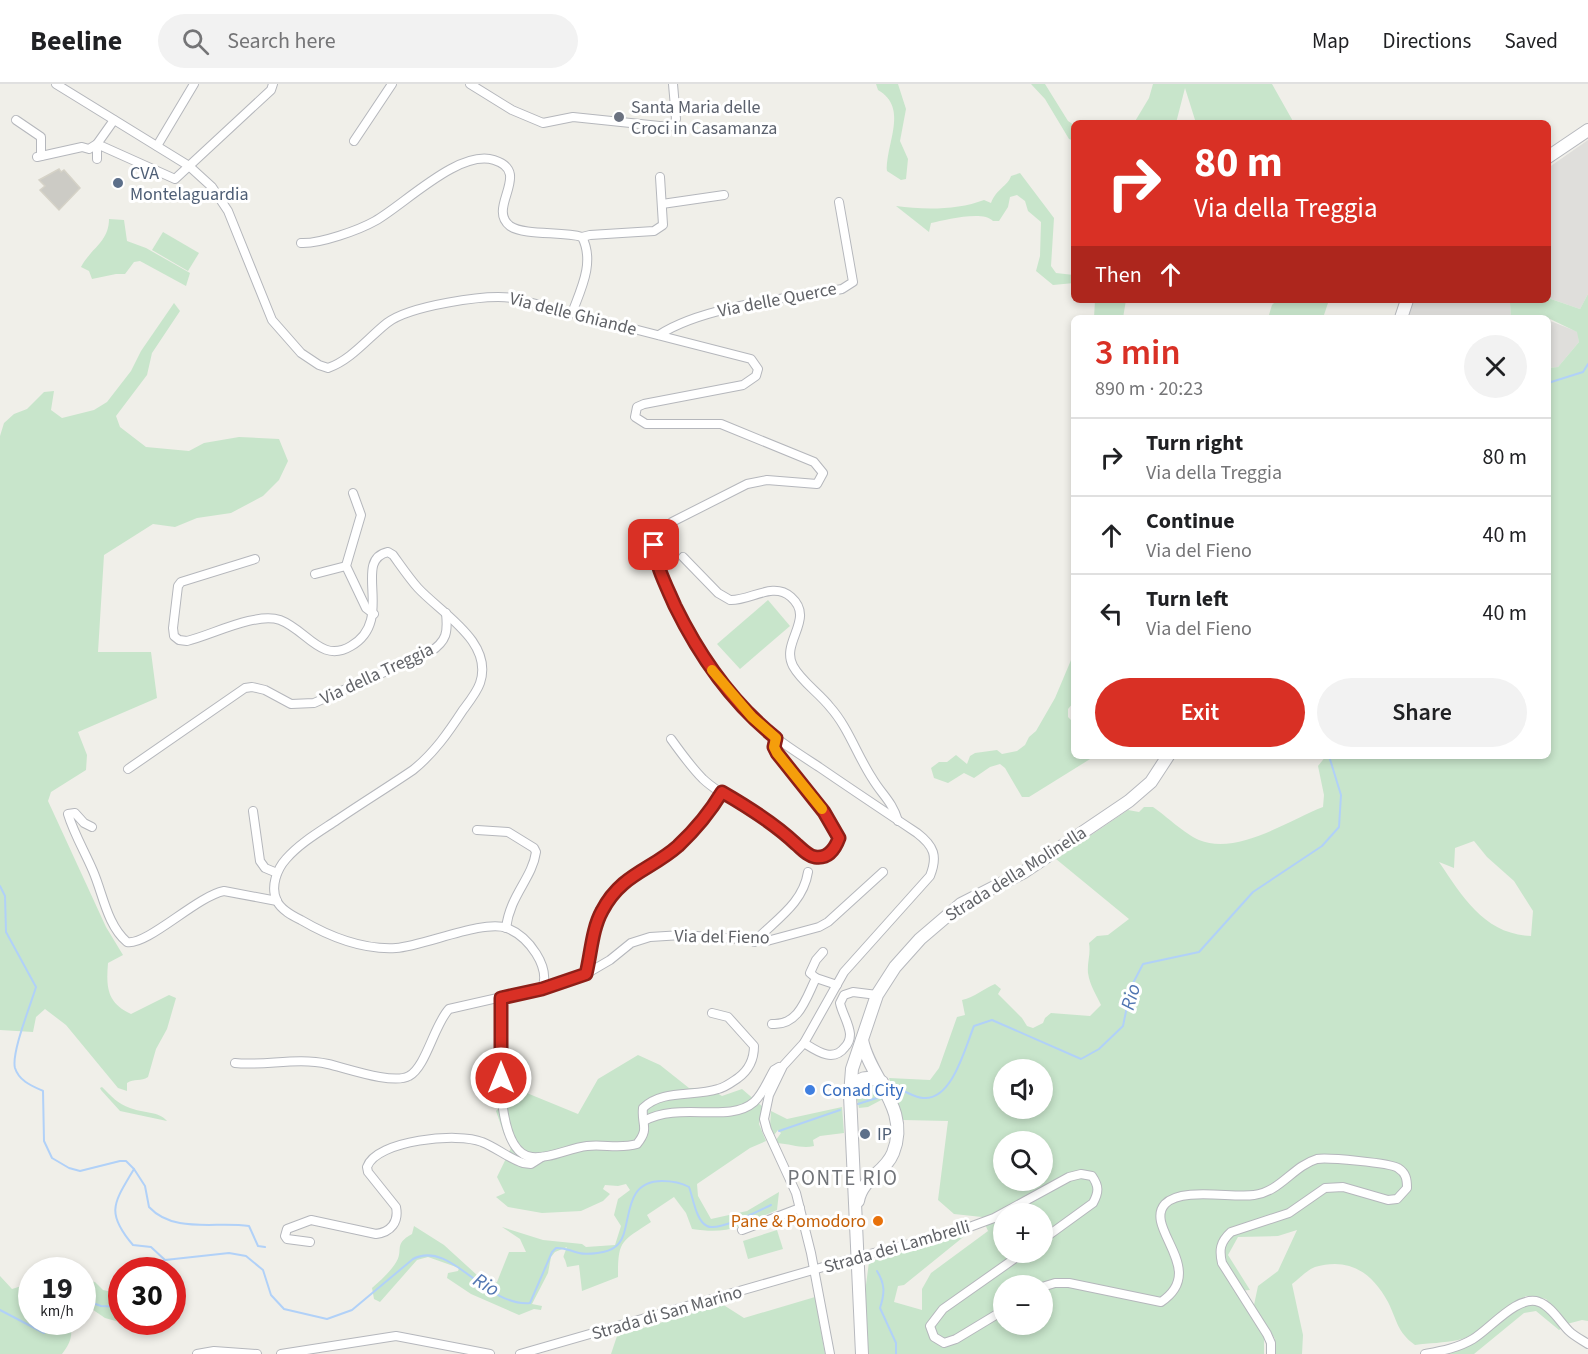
<!DOCTYPE html>
<html lang="en">
<head>
<meta charset="utf-8">
<style>
  :root { --surface:#fff; --page:#f2f2f2; --text:#202124; --muted:#757577; --line:#e0e0e0; --accent:#d93025 }
  body { margin:0; font-family:"Source Sans 3",sans-serif; background:var(--page); color:var(--text); height:100vh; display:flex; flex-direction:column; font-size:22px; white-space:nowrap }
  * { box-sizing:border-box; margin:0 }
  p { font-size:20px; color:var(--muted) }
  .icon { flex:none; width:33px; height:33px; fill:none; stroke:currentColor; stroke-width:2; stroke-linecap:round; stroke-linejoin:round }
  .map { position:relative; flex:1; overflow:hidden }
  .sheet { position:absolute; left:1071px; top:231px; width:480px; height:444px; display:flex; flex-direction:column; background:var(--surface); border-radius:9px; box-shadow:0 3px 9px #0003 }
  .sheet>* { flex:none }
  .guide { position:absolute; left:1071px; top:36px; width:480px; height:183px; border-radius:9px; box-shadow:0 3px 9px #0003; background:#d93025; color:#fff; overflow:hidden }
  .buttons { position:absolute; left:993px; top:975px; display:grid; gap:12px }
  .buttons a { display:grid; place-items:center; width:60px; height:60px; border-radius:50%; background:var(--surface); box-shadow:0 3px 9px #0003; font-size:30px }
  .speed { position:absolute; left:18px; top:1173px; display:flex; gap:12px; font-size:30px; font-weight:700; text-align:center }
  .speed>* { display:grid; place-content:center; width:78px; height:78px; border-radius:50%; background:var(--surface); box-shadow:0 3px 9px #0003; line-height:1 }
  .speed small { font-size:15px; font-weight:400 }
  .speed .limit { border:9px solid #d22; background:#fff; color:#111 }
  .pin { position:absolute; display:grid; place-items:center; width:51px; height:51px; color:#fff; margin:-26px; border-radius:12px; box-shadow:0 3px 9px #0006 }
  .me { position:absolute; width:66px; margin:-33px; rotate:0deg; stroke-linejoin:round; filter:drop-shadow(0 0 4px #0008) }
  .turn { display:flex; align-items:center; gap:21px; height:126px; padding:0 24px; font-size:27px }
  .turn .icon { width:78px; height:78px; stroke-width:2.5 }
  .turn b { display:block; font-size:42px; line-height:51px }
  .then { display:flex; align-items:center; height:57px; padding:0 24px; background:#0003; gap:12px; font-size:22px }
  .round { display:grid; place-items:center; flex:none; width:63px; height:63px; border-radius:32px; background:var(--page) }
  .overview { display:flex; align-items:center; justify-content:space-between; height:102px; padding:0 24px }
  h1 { font-size:36px; font-weight:600; line-height:45px; color:var(--accent) }
  .action { display:flex; gap:12px; margin-top:auto; padding:12px 24px }
  .action a { flex:1; height:69px; border-radius:36px; background:var(--accent); color:#fff; font-size:24px; font-weight:600; line-height:69px; text-align:center }
  .action a+a { background:var(--page); color:var(--text) }
  ul { padding:0; list-style:none }
  li { display:flex; align-items:center; gap:18px; height:78px; padding:0 24px; border-top:2px solid var(--line) }
  li div { flex:1 }
  li b { display:block; font-size:22px }
  li em { font-style:normal }
  header { display:flex; align-items:center; gap:36px; box-sizing:border-box; height:84px; padding:0 30px; background:var(--surface); border-bottom:2px solid var(--line) }
  header strong { font-size:28px }
  nav { display:flex; gap:33px; margin-inline-start:auto; font-size:21px }
  .search { width:420px; height:54px; background:var(--page); display:flex; align-items:center; gap:15px; box-sizing:border-box; padding:0 21px; border-radius:33px; color:var(--muted); font-size:22px }
  .map>svg:first-child { display:block }
  .industrial { fill:#dfdedb }
  .green { fill:#c8e5cb; fill-rule:evenodd }
  .lines { fill:none; stroke-linecap:round; stroke-linejoin:round }
  .stream { stroke:#b1d1f8; stroke-width:2 }
  .building { fill:#cccbc5; stroke:#d5d2c7; stroke-width:1.5 }
  .street-casing { stroke:#b5b7bc; stroke-width:10 }
  .secondary-casing { stroke:#b7b9be; stroke-width:14 }
  .street { stroke:#fff; stroke-width:8 }
  .secondary { stroke:#fff; stroke-width:12 }
  .route-casing { stroke:#8d1f18; stroke-width:15 }
  .route { stroke:#d93025; stroke-width:10 }
  .slow { stroke:#f59e0b; stroke-width:10 }
  .worship-dot { fill:#6b7280; stroke:#fff; stroke-width:2 }
  .service-dot { fill:#5c6f8a; stroke:#fff; stroke-width:2 }
  .shop-dot { fill:#3f7fe0; stroke:#fff; stroke-width:2 }
  .food-dot { fill:#e8710a; stroke:#fff; stroke-width:2 }
  .labels { text-anchor:middle; dominant-baseline:central; stroke-width:6; stroke-linejoin:round; paint-order:stroke }
  .worship-label { font-size:18px; fill:#5b616d; stroke:#fff; text-anchor:start }
  .service-label { font-size:18px; fill:#4e5e75; stroke:#fff; text-anchor:start }
  .street-label { font-size:18px; fill:#606267; stroke:#fff }
  .shop-label { font-size:18px; fill:#366cbe; stroke:#fff; text-anchor:start }
  .food-label { font-size:18px; fill:#c56008; stroke:#fff; text-anchor:end }
  .water-label { font-size:20px; font-style:italic; fill:#5176b2; stroke:#fff }
  .quarter-label { font-size:21px; letter-spacing:1.5px; fill:#717479; stroke:#fff }
</style>
</head>
<body>
<header>
<strong>Beeline</strong>
<div class="search"><svg class="icon" aria-label="search" viewBox="0 0 24 24"><circle cx="10" cy="10" r="6"/><path d="M15 15l6 6"/></svg>Search here</div>
<nav><a>Map</a><a>Directions</a><a>Saved</a></nav>
</header>
<div class="map">
<svg width="1588" height="1270" viewBox="0 0 1588 1270">
  <rect width="100%" height="100%" fill="#f0efe9"/>
  <g class="industrial">
    <polygon points="1588,56 1588,210 1580,225 1548,214 1548,84"/>
    <polygon points="1407,216 1514,216 1510,219 1511,234 1401,234"/>
    <polygon points="1548,236 1578,248 1579,258 1558,283 1548,284"/>
  </g>
  <g class="green">
    <path d="M876 0H898L906 25 900 57 908 75 906 95 901 96 887 87C886 59 909 24 878 6Z"/>
    <polygon points="1031,0 1045,0 1068,37 1074,41 1074,57 1069,55 1045,15"/>
    <polygon points="1153,0 1272,0 1294,39 1196,39 1185,4 1176,39 1134,39 1149,14"/>
    <path d="M1020 89 1054 134 1051 182 1056 189 1074 191V199L1053 201 1036 187 1040 172 1041 138 1028 127 1025 117 1017 111 1010 113 1008 123 999 137H993C983 126 945 136 931 139L929 148 896 122C924 126 958 126 984 116L991 119C996 105 1008 102 1011 92Z"/>
    <path d="M109 135 124 136 127 157 146 164 190 189 186 202 140 177 134 178 125 190H116L92 195 89 187 81 183C91 164 109 158 109 135Z"/>
    <polygon points="163,148 199,169 188,187 152,166"/>
    <path d="M1588 210V1237L1582 1236 1567 1240 1546 1215 1526 1212C1504 1225 1483 1250 1458 1256 1444 1259 1429 1259 1415 1261 1397 1248 1397 1236 1388 1218 1372 1188 1348 1173 1315 1183 1307 1186 1299 1195 1292 1200L1303 1251 1302 1270H1275V1255L1254 1221 1258 1202 1278 1187 1297 1146 1278 1152 1238 1153 1228 1171 1250 1206 1237 1207 1264 1250V1270H868L864 1216 869 1178 967 1150 904 1201 898 1202 894 1218 922 1226V1205L931 1189 988 1147 982 1133 954 1130 938 1116 948 1037 903 1036 889 994 930 996 939 984 957 933 965 931 962 916C975 913 983 905 995 900L1001 905 998 910 1022 934 1027 942 1033 944 1043 939 1045 934 1051 929 1090 932 1101 921C1096 910 1090 902 1088 889 1087 878 1091 870 1089 859L1097 852 1108 851 1129 835 1056 775 1128 726 1139 728 1144 723H1153C1166 732 1185 750 1199 756 1237 772 1289 736 1323 723L1324 711 1318 682 1326 672H1548V284L1558 283 1579 258 1577 248 1548 234H1511L1510 219 1514 216 1548 214 1580 225ZM1474 757 1487 773 1514 797 1533 827 1531 852C1484 850 1463 813 1439 778L1454 784 1455 764ZM1004 986H1042V1024H1004ZM1004 1058H1042V1096H1004ZM1004 1130H1042V1168H1004ZM1004 1202H1042V1240H1004Z"/>
    <polygon points="1095,216 1126,216 1123,234 1094,234"/>
    <polygon points="1277,216 1329,216 1323,234 1268,234 1272,221"/>
    <path d="M174 219 180 227 152 269 147 291 116 332 120 343 146 363 189 367 204 359 239 353 279 355 288 377 279 396 263 412 231 429 197 434 175 443 153 440 104 471 98 568H151L157 614 78 648 87 671 86 686 51 708 48 717 106 843 123 871 108 879C106 903 107 919 131 930L169 911 176 914 167 945 156 965 148 993C141 998 134 994 127 999V1007L118 1004 66 941 45 925 36 933 33 948 0 946V352L4 339 14 330 27 325 44 308 54 307 51 326 62 334 94 326 107 318 131 287 141 267Z"/>
    <polygon points="768,516 790,542 740,585 717,560"/>
    <polygon points="1074,569 1074,618 1068,625 1068,633 1074,639 1074,672 1095,672 1029,713 1022,713 1005,684 1000,680 990,683 974,694 964,689 948,699 934,694 931,684 939,678 947,678 956,671 967,680 970,672 975,669 997,666 1002,670 1017,667 1025,661 1029,653 1036,647 1055,614"/>
    <path d="M638 971 660 981 689 1004H709L722 1012 742 1005 763 1023 759 1040 766 1057 750 1064 697 1100 698 1112 711 1135 747 1127 779 1108 777 1126C742 1141 731 1151 692 1145L686 1129 674 1113 647 1131 651 1138C621 1158 618 1156 618 1193L582 1207 579 1181 567 1183C564 1168 561 1179 567 1163L555 1168 551 1173 548 1189 532 1220 542 1222 541 1226 534 1225 519 1231 471 1210 447 1194 448 1189 458 1187 459 1184 428 1173 417 1176 380 1218 374 1215 372 1204C380 1197 389 1189 395 1180 405 1166 392 1161 412 1150L414 1142 444 1161 478 1192 494 1200 497 1198 509 1168H526L520 1155 502 1143 543 1156 582 1160 586 1163 615 1161 621 1142 614 1131 618 1115 630 1106 626 1100 618 1102 605 1101 603 1105 610 1110 603 1117 581 1127 542 1129 508 1123 496 1113 505 1109 497 1093 512 1062 504 1050 496 1027 517 1005 578 1030 598 995Z"/>
    <polygon points="875,998 885,1014 868,1023 859,1024 855,1006 858,999"/>
    <path d="M102 1003C111 1012 118 1020 130 1024 142 1029 159 1027 167 1037L120 1027 101 1006 100 1004Z"/>
    <path d="M842 1023 844 1049 820 1052 813 1056 814 1062C802 1065 791 1060 777 1059L776 1056 781 1049 778 1046 774 1051 770 1042 771 1027 787 1035Z"/>
    <polygon points="777,1146 783,1165 748,1175 743,1157"/>
    <path d="M0 1192 12 1205 31 1199 32 1238H70C73 1252 71 1258 62 1270H0Z"/>
    <polygon points="83,1195 95,1198 103,1206 121,1210 122,1238 134,1238 130,1241 105,1234 83,1219"/>
    <polygon points="815,1213 825,1270 611,1270 617,1252 722,1220 744,1234"/>
    <path d="M1527 1219C1543 1220 1552 1231 1564 1243L1559 1246 1536 1227 1524 1229 1474 1270H1436L1466 1261Z"/>
  </g>
  <g class="lines">
    <g class="stream">
      <polyline points="1548,299 1583,288 1588,280"/>
      <path d="M0 802 5 812 6 848 36 903C31 920 11 969 15 984 19 997 32 1002 43 1007L44 1057 52 1074 69 1084 80 1087 120 1077H126L134 1085C114 1119 105 1128 133 1161L151 1163 165 1176"/>
      <path d="M901 1006C907 1008 916 1014 923 1014 952 1017 965 964 974 942L992 936 1081 975 1099 965 1123 942 1131 903 1143 880 1199 868 1253 808 1322 762 1339 743 1341 711 1329 672"/>
      <polyline points="858,1020 883,1012"/>
      <polyline points="779,1047 840,1026"/>
      <path d="M134 1085 145 1102 149 1123C174 1150 216 1137 249 1142L258 1162 265 1163"/>
      <path d="M154 1186 165 1176 229 1169 246 1172 263 1186 271 1211 284 1225 327 1235 352 1226 413 1175C451 1155 485 1223 530 1219L552 1168 556 1164C565 1163 570 1167 579 1169 587 1171 608 1169 615 1163 635 1150 618 1097 662 1097 672 1097 680 1098 689 1103 693 1113 696 1137 707 1142 718 1148 758 1127 771 1121"/>
      <path d="M877 1187C885 1200 885 1209 880 1224L896 1259V1270"/>
      <polyline points="82,1215 101,1222 122,1223"/>
      <polyline points="0,1226 44,1249 42,1238"/>
    </g>
  </g>
  <polygon class="building" points="59,85 61,88 64,86 80,104 59,126 40,106 45,102 39,96"/>
  <g class="lines">
    <g class="street-casing">
      <g id="street">
        <path d="M56 0 189 82 212 103 228 127 272 236 301 269 319 281 328 284C351 276 368 254 387 239 409 222 485 210 513 214L751 275 758 285 756 292 743 301 644 320 637 323 635 333 646 340H721L814 378 823 389 817 400 767 396 747 400 672 438C643 459 656 482 670 510 691 555 716 599 753 634 772 653 796 668 819 683 851 705 884 727 917 749 934 762 938 772 930 792L844 888 804 959 783 982 769 1011 764 1035 767 1046 796 1109 811 1169 830 1270"/>
        <polyline points="470,0 512,26 543,39 573,33 669,43 674,40 676,35 673,0"/>
        <polyline points="16,36 41,53 41,72"/>
        <polyline points="114,36 97,60 175,95 271,6 273,0"/>
        <polyline points="354,57 392,0"/>
        <polyline points="157,62 194,0"/>
        <polyline points="37,73 82,63 89,65 97,60 97,75"/>
        <polyline points="662,120 724,111"/>
        <polyline points="582,153 590,151 654,147 663,141 660,93"/>
        <path d="M301 159C320 160 359 146 375 137 405 120 459 65 494 76 533 88 486 124 510 142 525 152 562 147 582 153 595 178 581 205 572 229"/>
        <path d="M659 251C703 222 789 214 842 205L853 198 839 118"/>
        <polyline points="353,409 361,431 346,482 366,524 374,530"/>
        <path d="M683 473 718 509 730 516C750 517 773 497 791 513 816 535 780 558 793 582 801 597 819 609 830 623 848 643 857 671 872 694 882 711 892 717 898 737"/>
        <path d="M255 475 181 498 178 502 173 544 174 552 179 556 187 557C212 551 255 528 280 536 307 546 321 580 351 562 396 536 351 476 388 468L393 471C401 482 409 494 418 504 441 529 494 558 480 599 477 608 469 618 463 626 448 649 434 669 413 686 388 703 362 719 337 736 319 748 300 759 286 775 277 785 270 803 277 817 281 826 293 832 301 836 330 853 362 866 396 864 424 862 484 835 507 844 529 853 551 883 542 905"/>
        <polyline points="315,490 346,482"/>
        <path d="M671 655C681 669 691 683 703 695 724 715 760 729 784 748 793 756 804 772 817 773 829 775 835 765 839 755 825 723 798 697 777 670L774 663 776 654"/>
        <path d="M128 685 245 604 252 603 265 606 291 620 314 619 430 568C447 557 448 548 446 529"/>
        <polyline points="253,727 260,777 265,784 277,789"/>
        <path d="M92 743 84 739 75 729 68 730C74 750 85 768 93 787 103 810 107 841 127 858 147 862 197 812 224 807L277 817"/>
        <path d="M477 746 508 748 534 764 536 768C532 795 510 811 506 844"/>
        <path d="M754 858C775 836 803 820 808 788"/>
        <path d="M586 890C591 870 592 845 602 827 620 791 652 786 678 762 696 746 710 728 722 708"/>
        <polyline points="816,894 837,901"/>
        <path d="M501 914C501 945 490 1069 532 1073 550 1075 569 1064 587 1062 603 1060 621 1065 637 1060 650 1044 641 1041 643 1024 662 1005 694 1013 718 1005 726 1003 732 998 738 994 749 986 754 976 754 962L728 933 712 929"/>
        <path d="M772 940C799 942 806 914 816 894L810 889 816 876 823 868"/>
        <path d="M804 959C817 967 833 979 845 963 848 960 850 955 850 950 849 939 842 929 840 919L844 911 853 908 877 911"/>
        <path d="M235 979C266 982 297 973 328 980 346 984 393 1001 409 992 426 983 434 941 449 925L559 900 586 890 610 876 631 859 650 853 682 851 767 857 819 843 828 838 883 788"/>
        <path d="M644 1037C680 1017 729 1040 754 1018 763 1010 768 996 774 986L779 983"/>
        <polyline points="742,1146 800,1124"/>
        <path d="M310 1158 287 1155 285 1152 287 1145 311 1136 376 1150C391 1148 399 1138 396 1123L368 1088 367 1083C376 1056 459 1048 482 1058 497 1064 508 1074 523 1079L531 1080 542 1073"/>
        <path d="M1042 1203 1055 1199H1069L1161 1218C1209 1186 1143 1144 1165 1120 1181 1103 1231 1114 1254 1111 1280 1108 1293 1082 1317 1075 1326 1073 1391 1079 1398 1084 1406 1089 1407 1095 1407 1104L1397 1115 1388 1116 1343 1103 1325 1104 1289 1129 1231 1148C1220 1158 1219 1166 1222 1179L1267 1250 1271 1259V1270"/>
        <polyline points="1004,1226 956,1255 944,1259 934,1253 930,1242 943,1225 1024,1168"/>
        <polyline points="197,1270 214,1267 257,1270"/>
        <polyline points="281,1270 396,1252 490,1270"/>
        <path d="M520 1270 858 1173 956 1148 994 1134 1069 1093 1081 1090 1092 1092C1099 1102 1099 1108 1093 1119L1042 1156"/>
        <path d="M1425 1270C1441 1267 1458 1264 1473 1255 1490 1245 1518 1210 1539 1218 1551 1222 1560 1238 1569 1247 1574 1252 1582 1256 1588 1260"/>
      </g>
    </g>
    <g class="secondary-casing">
      <g id="secondary">
        <polyline points="1548,73 1588,46"/>
        <polyline points="1401,234 1407,216"/>
        <path d="M851 1008C858 992 867 991 882 998"/>
        <path d="M858 1117C862 1094 885 1089 893 1069 911 1025 870 995 862 956"/>
        <polyline points="862,1270 850,1011 852,985 877,911 895,883 920,855 961,820 1024,788 1129,717 1151,698 1168,672"/>
      </g>
    </g>
    <use href="#street" class="street"/>
    <use href="#secondary" class="secondary"/>
  </g>
  <g class="lines">
    <g class="route-casing">
      <path id="route" d="M501 994V914L542 905 586 890C591 870 592 845 602 827 621 790 651 786 678 762 695 746 710 728 722 708 748 723 774 739 796 760 802 765 808 772 815 773 828 775 835 765 839 754L824 728 777 669 774 663 776 654C732 619 700 573 675 522 666 501 656 483 654 461"/>
    </g>
    <use href="#route" class="route"/>
    <polyline class="slow" points="712,586 752,633 776,654 774,663 777,669 822,725"/>
  </g>
  <circle class="worship-dot" cx="619" cy="33" r="6"/>
  <g class="service-dot">
    <circle cx="118" cy="99" r="6"/>
    <circle cx="865" cy="1050" r="6"/>
  </g>
  <circle class="shop-dot" cx="810" cy="1006" r="6"/>
  <circle class="food-dot" cx="878" cy="1137" r="6"/>
  <g class="labels">
    <g class="worship-label">
      <text x="631" y="23">Santa Maria delle<tspan x="631" dy="21">Croci in Casamanza</tspan></text>
    </g>
    <g class="service-label">
      <text x="130" y="89">CVA<tspan x="130" dy="21">Montelaguardia</tspan></text>
      <text x="877" y="1050">IP</text>
    </g>
    <g class="street-label">
      <text transform="translate(777 216) rotate(-11)">Via delle Querce</text>
      <text transform="translate(573 230) rotate(14)">Via delle Ghiande</text>
      <text transform="translate(377 590) rotate(-25)">Via della Treggia</text>
      <text transform="translate(1016 790) rotate(-32)">Strada della Molinella</text>
      <text transform="translate(722 853) rotate(1)">Via del Fieno</text>
      <text transform="translate(897 1163) rotate(-16)">Strada dei Lambrelli</text>
      <text transform="translate(667 1229) rotate(-16)">Strada di San Marino</text>
    </g>
    <g class="shop-label">
      <text x="822" y="1006">Conad City</text>
    </g>
    <g class="food-label">
      <text x="866" y="1137">Pane &amp; Pomodoro</text>
    </g>
    <g class="water-label">
      <text transform="translate(1131 913) rotate(-74)">Rio</text>
      <text transform="translate(486 1201) rotate(31)">Rio</text>
    </g>
    <g class="quarter-label">
      <text x="843" y="1094">PONTE RIO</text>
    </g>
  </g>
</svg>
<div class="buttons">
<a><svg class="icon" aria-label="sound" viewBox="0 0 24 24"><path d="M4 9h4l5-4v14l-5-4H4zM17 9q2 3 0 6"/></svg></a>
<a><svg class="icon" aria-label="search" viewBox="0 0 24 24"><circle cx="10" cy="10" r="6"/><path d="M15 15l6 6"/></svg></a>
<a>+</a>
<a>−</a>
</div>
<div class="speed"><div>19<small>km/h</small></div><div class="limit">30</div></div>
<div class="pin" style="left:654px;top:461px;background:#d93025"><svg class="icon" aria-label="arrive" viewBox="0 0 24 24"><path d="M6 21V4h12l-3 4 3 4H6"/></svg></div>
<svg class="me" style="left:501px;top:994px" viewBox="-20 -20 40 40"><circle r="17" fill="#d93025" stroke="#fff" stroke-width="3"/><path d="M0-11L8 9 0 5-8 9z" fill="#fff"/></svg>
<div class="guide">
<div class="turn"><svg class="icon" aria-label="right" viewBox="0 0 24 24"><path d="M7 20v-9h11M14 6l5 5-5 5"/></svg><div><b>80 m</b>Via della Treggia</div></div>
<div class="then">Then<svg class="icon" aria-label="ahead" viewBox="0 0 24 24"><path d="M12 20V5M6 11l6-6 6 6"/></svg></div>
</div>
<section class="sheet">
<div class="overview"><div><h1>3 min</h1><p>890 m · 20:23</p></div><a class="round"><svg class="icon" aria-label="close" viewBox="0 0 24 24"><path d="M6 6l12 12M18 6L6 18"/></svg></a></div>
<ul>
<li><svg class="icon" aria-label="right" viewBox="0 0 24 24"><path d="M7 20v-9h11M14 6l5 5-5 5"/></svg><div><b>Turn right</b><p>Via della Treggia</p></div><em>80 m</em></li>
<li><svg class="icon" aria-label="ahead" viewBox="0 0 24 24"><path d="M12 20V5M6 11l6-6 6 6"/></svg><div><b>Continue</b><p>Via del Fieno</p></div><em>40 m</em></li>
<li><svg class="icon" aria-label="left" viewBox="0 0 24 24"><path d="M17 20v-9H6M10 6l-5 5 5 5"/></svg><div><b>Turn left</b><p>Via del Fieno</p></div><em>40 m</em></li>
</ul>
<div class="action"><a>Exit</a><a>Share</a></div>
</section>
</div>
</body>
</html>
